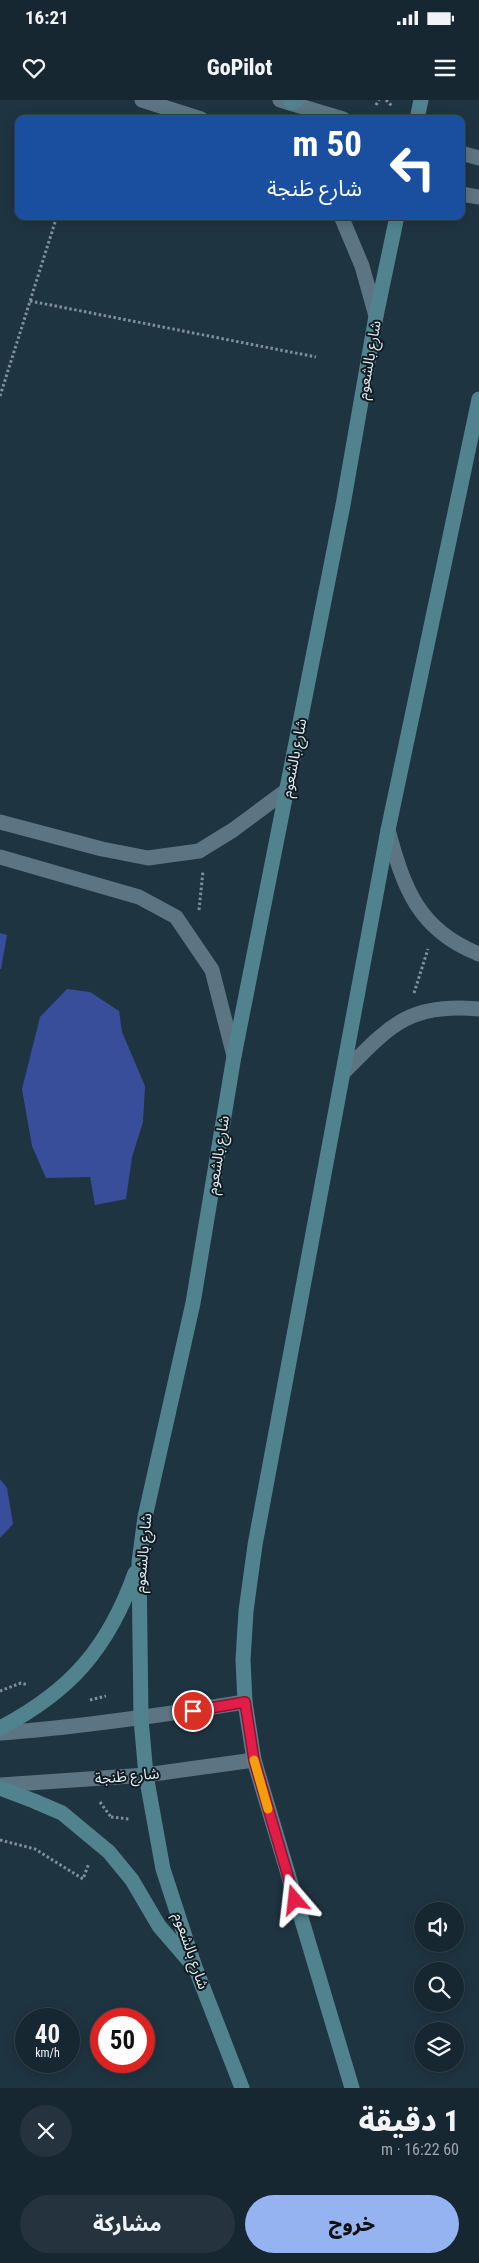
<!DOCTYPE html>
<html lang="ar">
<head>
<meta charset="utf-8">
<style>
  :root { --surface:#172731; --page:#24333d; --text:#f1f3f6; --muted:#9ea5ab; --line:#36444d; --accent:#95b2f1 }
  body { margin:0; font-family:"Roboto Condensed","Noto Sans Arabic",sans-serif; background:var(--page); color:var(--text); direction:rtl; height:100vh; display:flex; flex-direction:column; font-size:19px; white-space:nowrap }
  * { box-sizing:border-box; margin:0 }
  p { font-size:16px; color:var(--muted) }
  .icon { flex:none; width:28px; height:28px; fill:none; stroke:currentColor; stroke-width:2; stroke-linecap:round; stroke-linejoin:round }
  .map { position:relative; height:1988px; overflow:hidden; direction:ltr }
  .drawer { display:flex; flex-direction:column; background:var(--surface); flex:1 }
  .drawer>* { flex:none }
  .banner { position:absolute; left:15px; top:15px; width:450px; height:105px; border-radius:10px; box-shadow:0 2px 12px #0003,0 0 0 1px var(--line); direction:rtl; background:#1a4fa0; color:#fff; overflow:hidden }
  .buttons { position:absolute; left:414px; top:1802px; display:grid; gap:10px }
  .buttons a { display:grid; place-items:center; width:50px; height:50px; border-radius:50%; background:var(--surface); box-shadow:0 2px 12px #0003,0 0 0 1px var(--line); font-size:25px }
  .speed { position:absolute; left:15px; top:1908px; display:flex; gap:10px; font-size:25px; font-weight:700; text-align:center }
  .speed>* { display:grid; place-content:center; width:65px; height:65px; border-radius:50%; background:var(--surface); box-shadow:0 2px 12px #0003,0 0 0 1px var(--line); line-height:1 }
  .speed small { font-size:12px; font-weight:400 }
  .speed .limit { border:8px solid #d22; background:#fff; color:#111 }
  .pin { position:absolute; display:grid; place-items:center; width:42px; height:42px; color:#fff; margin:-21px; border:2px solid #fff; border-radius:50%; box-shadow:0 1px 5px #0007 }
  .me { position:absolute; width:55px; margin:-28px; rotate:343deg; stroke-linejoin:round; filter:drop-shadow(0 0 4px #0008) }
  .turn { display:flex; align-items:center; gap:18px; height:105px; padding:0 20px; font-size:22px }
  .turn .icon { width:65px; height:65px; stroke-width:2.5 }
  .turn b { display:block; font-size:35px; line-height:42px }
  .round { display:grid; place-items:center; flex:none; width:52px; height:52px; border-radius:26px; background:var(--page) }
  .summary { display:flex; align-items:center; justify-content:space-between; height:85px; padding:0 20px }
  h1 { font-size:30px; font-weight:800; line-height:38px }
  .action { display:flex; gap:10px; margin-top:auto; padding:10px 20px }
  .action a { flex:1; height:58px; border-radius:30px; background:var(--accent); color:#111; font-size:20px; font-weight:800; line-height:58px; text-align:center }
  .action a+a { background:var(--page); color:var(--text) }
  .status { display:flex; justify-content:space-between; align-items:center; height:35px; padding:0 25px; background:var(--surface); direction:ltr }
  .status svg { height:14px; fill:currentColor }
  header { display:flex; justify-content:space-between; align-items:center; height:65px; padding:0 20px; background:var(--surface); font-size:22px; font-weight:800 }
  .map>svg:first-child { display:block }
  .building { fill:#394e9b }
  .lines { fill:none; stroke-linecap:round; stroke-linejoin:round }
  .path { stroke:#7f909a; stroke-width:3; stroke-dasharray:2.5 2.5; stroke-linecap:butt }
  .minor { stroke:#5d7482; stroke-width:15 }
  .secondary { stroke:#51838f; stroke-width:15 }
  .route-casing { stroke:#92132f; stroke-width:12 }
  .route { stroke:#e11d48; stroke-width:9 }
  .slow { stroke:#f59e0b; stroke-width:9 }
  .labels { text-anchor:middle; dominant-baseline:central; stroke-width:4; stroke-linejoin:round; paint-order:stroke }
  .street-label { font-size:15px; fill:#dce9f1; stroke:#111b20 }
</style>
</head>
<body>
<div class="status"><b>16:21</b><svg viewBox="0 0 49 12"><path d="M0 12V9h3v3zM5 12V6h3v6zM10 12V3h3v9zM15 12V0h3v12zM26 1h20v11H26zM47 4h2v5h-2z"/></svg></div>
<header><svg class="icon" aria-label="menu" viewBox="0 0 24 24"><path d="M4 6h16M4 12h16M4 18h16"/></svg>GoPilot<svg class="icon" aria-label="heart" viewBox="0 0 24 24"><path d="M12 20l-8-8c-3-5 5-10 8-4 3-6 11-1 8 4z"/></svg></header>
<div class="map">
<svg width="479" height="1988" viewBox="0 0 479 1988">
  <rect width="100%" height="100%" fill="#1f3441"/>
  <g class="building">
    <polygon points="0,833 7,835 1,869 0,869"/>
    <polygon points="67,889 90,892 119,911 122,932 145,986 143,1022 132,1057 126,1099 95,1105 90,1077 46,1078 32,1046 22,989 40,917"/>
    <polygon points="0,1379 7,1388 13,1424 0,1438"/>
  </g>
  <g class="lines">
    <g class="path">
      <polyline points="386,0 392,6"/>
      <polyline points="376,5 379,0"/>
      <polyline points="30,201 316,257"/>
      <polyline points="0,296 57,116"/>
      <polyline points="199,810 203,771"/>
      <polyline points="414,893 428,849"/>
      <polyline points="0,1591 21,1583 28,1585"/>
      <polyline points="90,1600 106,1596"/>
      <polyline points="100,1702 111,1717"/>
      <polyline points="111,1717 129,1719"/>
      <polyline points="0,1740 35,1749 83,1779 89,1763"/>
    </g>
    <g class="minor">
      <polyline points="142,0 201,19"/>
      <polyline points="280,0 343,19"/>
      <polyline points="461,53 479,58"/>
      <polyline points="461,94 479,97"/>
      <polyline points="341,116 362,166 376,216"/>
      <polyline points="0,722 102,749 148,758 199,751 233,730 287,690"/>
      <path d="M388 730C404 788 418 830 479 854"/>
      <polyline points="0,757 139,797 176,817 212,870 234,956"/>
      <path d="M343 973C389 927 408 902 479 909"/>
      <path d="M0 1633C82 1627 163 1615 245 1602"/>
      <polyline points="0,1685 146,1675 254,1660"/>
    </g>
    <g class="secondary">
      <polyline points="291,3 297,0"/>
      <polyline points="417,19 421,0"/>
      <path d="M0 1628C71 1591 108 1548 135 1473"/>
      <polyline points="0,1688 34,1701 62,1713 109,1752 132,1780 159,1826 191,1863"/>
      <polyline points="242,1988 195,1867 163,1769 146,1675 141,1619 139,1462 145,1417 193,1203 234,956 343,405 376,216 397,116"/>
      <polyline points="352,1988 254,1660 245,1602 243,1560 246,1511 255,1445 388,730 479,299"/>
    </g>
  </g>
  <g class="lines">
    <g class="route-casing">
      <polyline id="route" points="193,1611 245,1602 254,1660 295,1800"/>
    </g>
    <use href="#route" class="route"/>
    <polyline class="slow" points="254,1660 268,1709"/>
  </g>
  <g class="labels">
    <g class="street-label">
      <text transform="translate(369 260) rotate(-80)">شارع بالشعوم</text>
      <text transform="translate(294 658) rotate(-79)">شارع بالشعوم</text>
      <text transform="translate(218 1055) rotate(-81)">شارع بالشعوم</text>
      <text transform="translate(143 1453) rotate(-85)">شارع بالشعوم</text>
      <text transform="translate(127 1676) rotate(-5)">شارع طَنجة</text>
      <text transform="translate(191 1851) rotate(71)">شارع بالشعوم</text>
    </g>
  </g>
</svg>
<div class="buttons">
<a><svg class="icon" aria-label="sound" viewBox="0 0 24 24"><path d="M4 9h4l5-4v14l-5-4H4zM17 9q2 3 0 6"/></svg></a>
<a><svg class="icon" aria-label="search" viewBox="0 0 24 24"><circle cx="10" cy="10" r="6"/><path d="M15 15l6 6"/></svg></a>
<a><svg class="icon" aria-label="layers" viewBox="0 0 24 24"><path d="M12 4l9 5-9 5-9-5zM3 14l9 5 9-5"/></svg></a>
</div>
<div class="speed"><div>40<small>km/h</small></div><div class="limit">50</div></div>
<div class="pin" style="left:193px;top:1611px;background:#d93025"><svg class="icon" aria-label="arrive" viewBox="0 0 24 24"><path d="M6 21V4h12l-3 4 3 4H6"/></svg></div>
<svg class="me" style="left:295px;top:1800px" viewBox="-20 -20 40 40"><path d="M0-17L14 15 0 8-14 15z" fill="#e11d48" stroke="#fff" stroke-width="4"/></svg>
<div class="banner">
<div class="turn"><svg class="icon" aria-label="left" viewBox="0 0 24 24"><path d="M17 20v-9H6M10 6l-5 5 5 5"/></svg><div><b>50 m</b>شارع طَنجة</div></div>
</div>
</div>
<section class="drawer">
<div class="summary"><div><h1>1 دقيقة</h1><p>60 m · 16:22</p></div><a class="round"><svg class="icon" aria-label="close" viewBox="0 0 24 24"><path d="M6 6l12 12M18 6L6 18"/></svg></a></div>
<div class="action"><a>خروج</a><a>مشاركة</a></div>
</section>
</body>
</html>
